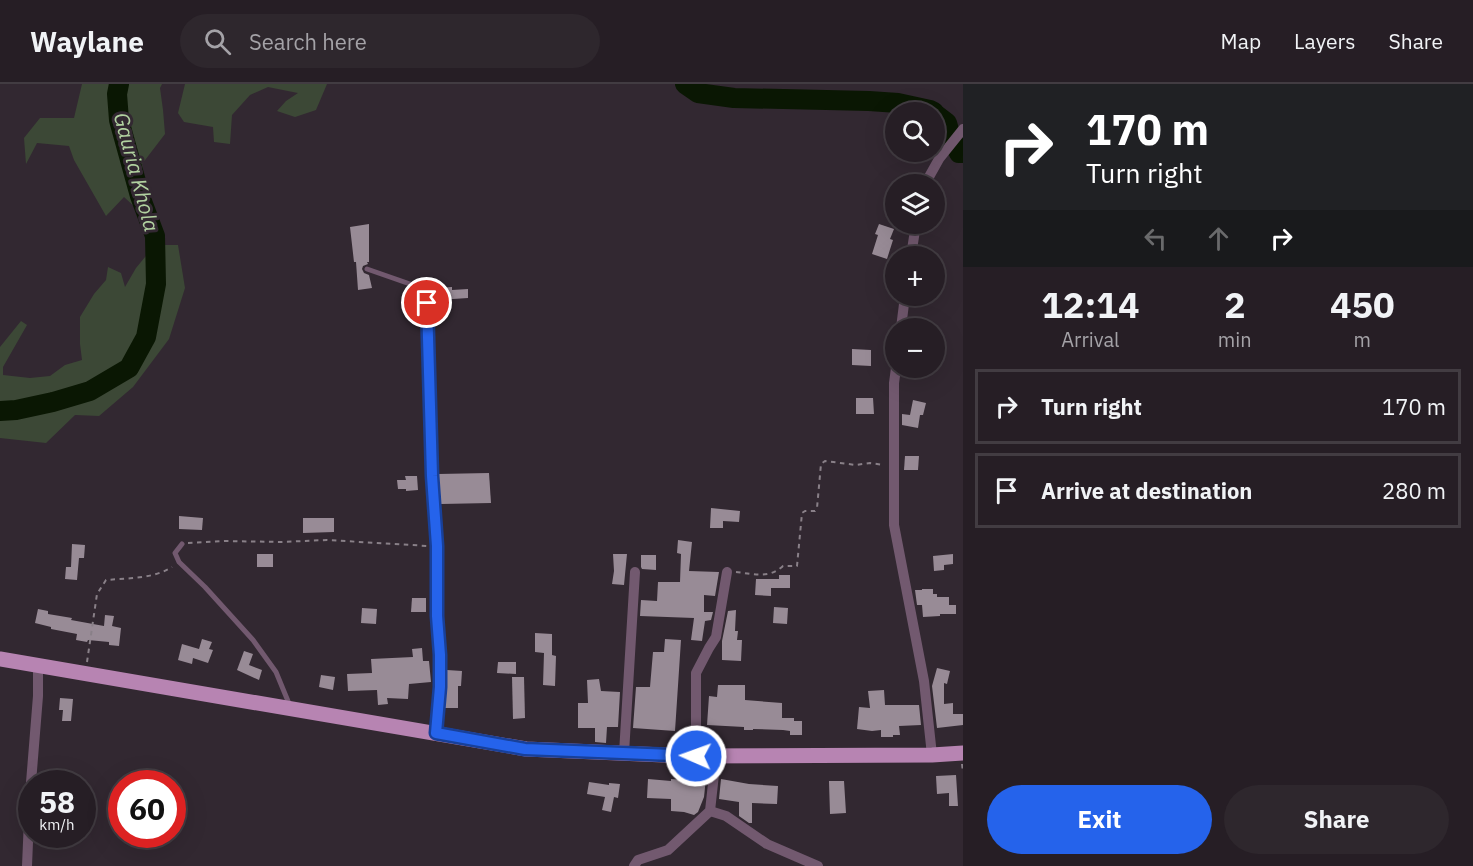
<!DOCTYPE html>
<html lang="en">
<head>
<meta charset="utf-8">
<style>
  :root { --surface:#261e25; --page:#2e272d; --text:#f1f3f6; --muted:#a4a2a7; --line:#423c42; --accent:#2563eb }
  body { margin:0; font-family:"IBM Plex Sans",sans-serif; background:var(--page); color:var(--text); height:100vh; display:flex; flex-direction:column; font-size:22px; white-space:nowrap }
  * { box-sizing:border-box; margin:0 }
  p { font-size:20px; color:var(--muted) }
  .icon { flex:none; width:33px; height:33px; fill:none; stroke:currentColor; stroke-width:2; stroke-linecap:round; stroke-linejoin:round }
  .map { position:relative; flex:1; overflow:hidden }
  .panel { display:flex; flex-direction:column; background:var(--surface); width:510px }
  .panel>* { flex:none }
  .hud { background:#202124; color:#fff; overflow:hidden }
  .buttons { position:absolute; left:885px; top:18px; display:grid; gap:12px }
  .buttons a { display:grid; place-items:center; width:60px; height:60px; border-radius:50%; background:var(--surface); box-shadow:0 6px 24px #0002,0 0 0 2px var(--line); font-size:30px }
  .speed { position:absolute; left:18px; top:686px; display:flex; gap:12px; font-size:30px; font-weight:700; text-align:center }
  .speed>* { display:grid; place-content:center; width:78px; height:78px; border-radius:50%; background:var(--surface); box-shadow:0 6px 24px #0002,0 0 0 2px var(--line); line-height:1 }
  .speed small { font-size:15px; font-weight:400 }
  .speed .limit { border:9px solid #d22; background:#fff; color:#111 }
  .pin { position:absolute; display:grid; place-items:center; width:51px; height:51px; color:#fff; margin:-26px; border:3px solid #fff; border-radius:50%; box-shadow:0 2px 6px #0007 }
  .me { position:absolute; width:66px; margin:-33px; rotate:272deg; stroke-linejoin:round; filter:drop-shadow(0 0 4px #0008) }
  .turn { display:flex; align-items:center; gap:21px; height:126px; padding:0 24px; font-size:27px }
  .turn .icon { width:78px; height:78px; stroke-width:2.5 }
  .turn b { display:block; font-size:42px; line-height:51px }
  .lanes { display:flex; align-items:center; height:57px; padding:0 24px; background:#0003; justify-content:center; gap:30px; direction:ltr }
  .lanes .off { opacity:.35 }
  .eta { display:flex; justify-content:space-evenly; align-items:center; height:102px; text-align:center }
  .eta b { font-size:36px; font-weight:700; line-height:42px }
  .action { display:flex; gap:12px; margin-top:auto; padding:12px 24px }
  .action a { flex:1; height:69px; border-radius:36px; background:var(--accent); color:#fff; font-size:24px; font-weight:700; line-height:69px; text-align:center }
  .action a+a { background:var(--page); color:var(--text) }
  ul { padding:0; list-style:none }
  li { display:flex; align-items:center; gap:18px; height:75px; margin:0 12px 9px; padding:0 12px; border:3px solid var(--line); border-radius:0px }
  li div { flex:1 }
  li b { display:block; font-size:22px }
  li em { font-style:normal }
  header { display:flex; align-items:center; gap:36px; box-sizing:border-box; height:84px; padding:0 30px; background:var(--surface); border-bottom:2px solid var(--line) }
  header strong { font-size:28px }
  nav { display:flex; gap:33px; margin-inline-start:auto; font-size:21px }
  .search { width:420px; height:54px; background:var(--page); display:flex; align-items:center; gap:15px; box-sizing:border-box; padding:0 21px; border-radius:33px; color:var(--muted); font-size:22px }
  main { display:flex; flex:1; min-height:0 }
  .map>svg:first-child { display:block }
  .green { fill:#3c4836 }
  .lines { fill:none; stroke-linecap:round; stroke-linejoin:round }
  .river { stroke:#0a1703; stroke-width:20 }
  .building { fill:#988b96 }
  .path { stroke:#898088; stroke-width:2; stroke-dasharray:4.5 4.5; stroke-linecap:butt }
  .service { stroke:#72596f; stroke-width:5 }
  .minor { stroke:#72596f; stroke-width:10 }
  .primary { stroke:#b784b2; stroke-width:15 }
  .route-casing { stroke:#184099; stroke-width:15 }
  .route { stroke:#2563eb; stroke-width:10 }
  .labels { text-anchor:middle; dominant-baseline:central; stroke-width:6; stroke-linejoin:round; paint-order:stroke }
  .water-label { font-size:21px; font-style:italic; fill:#b1d1a0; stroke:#322831 }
</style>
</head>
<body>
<header>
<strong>Waylane</strong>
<div class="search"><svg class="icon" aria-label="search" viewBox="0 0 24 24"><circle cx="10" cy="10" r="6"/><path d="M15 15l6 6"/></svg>Search here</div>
<nav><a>Map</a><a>Layers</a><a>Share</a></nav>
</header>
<main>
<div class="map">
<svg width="963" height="782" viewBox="0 0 963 782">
  <rect width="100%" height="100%" fill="#322831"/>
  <g class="green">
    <polygon points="82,0 162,0 160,4 163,26 165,50 142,80 150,125 136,124 124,113 106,132 74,76 69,62 37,59 26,80 24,54 40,34 74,34"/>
    <polygon points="185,0 327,0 316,26 295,33 277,27 286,17 298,9 268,3 250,11 232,31 230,60 214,58 213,43 184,38 178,29"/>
    <polygon points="155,161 178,161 185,204 169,255 133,303 99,332 75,331 46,359 0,354 0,263 21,237 27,241 3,283 3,291 30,294 50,292 65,281 82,276 80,260 80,233 94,210 106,196 108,183 121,189 125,203 136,184"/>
  </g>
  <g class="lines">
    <g class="river">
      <polyline points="685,0 698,9 734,14 869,17 898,19 930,26 934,28"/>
      <polyline points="934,29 947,39 951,53 959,69 963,69"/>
      <polyline points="0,327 16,326 53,318 90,307 129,284 146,253 156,200 155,152 140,112 119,36 117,10 119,0"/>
    </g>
  </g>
  <g class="building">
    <polygon points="369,140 369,178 367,178 368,180 363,182 362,185 364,189 369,191 372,204 358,206 356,178 354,178 350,143"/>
    <polygon points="879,140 894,145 890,155 893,156 887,175 872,170 878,151 875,150"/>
    <polygon points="452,203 452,206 468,205 468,214 438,216 437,204"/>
    <polygon points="852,265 871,266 871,282 852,281"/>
    <polygon points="856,314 873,314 874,330 856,330"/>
    <polygon points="913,316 926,319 923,331 920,331 918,344 902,341 902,330 910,331"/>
    <polygon points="905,372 919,372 918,386 904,386"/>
    <polygon points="489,389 491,419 441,420 438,390"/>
    <polygon points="405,392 417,392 418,406 406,407 406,405 398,405 397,396 406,396"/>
    <polygon points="711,424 740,427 739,438 723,437 723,444 710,444"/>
    <polygon points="179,432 203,434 202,446 179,445"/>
    <polygon points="303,434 334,434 334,448 303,449"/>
    <polygon points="678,456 692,458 689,487 719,488 715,512 704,511 704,528 713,528 711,536 705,537 702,557 691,556 694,534 640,532 641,516 657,517 658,498 680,498 681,470 677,469"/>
    <polygon points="72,460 85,461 84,474 79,474 77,496 65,495 66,483 71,483"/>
    <rect x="257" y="470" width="16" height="13"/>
    <polygon points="613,470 627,470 624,501 612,500 614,487"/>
    <polygon points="953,470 953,480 944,481 944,486 934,487 933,472"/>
    <polygon points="641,471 656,471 656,486 642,485 641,483"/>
    <polygon points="779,491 790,491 790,504 771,504 771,512 755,511 756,495 779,495"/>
    <polygon points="922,505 933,505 933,510 937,510 937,513 949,513 949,521 956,521 956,530 940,530 940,532 923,533 922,521 917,521 915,506 922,506"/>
    <polygon points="412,514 426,514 426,528 411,528"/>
    <polygon points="774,523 788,524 787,540 773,539"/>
    <polygon points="362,524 377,525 376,540 361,539"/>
    <polygon points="38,525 48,527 48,530 72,534 71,536 104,542 105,531 114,532 112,542 121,544 119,562 109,561 109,558 88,556 87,558 76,556 77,550 51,545 51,543 35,539"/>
    <polygon points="736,526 735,547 738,547 737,556 742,556 741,577 722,576 722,557 728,527"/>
    <polygon points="535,549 552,550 552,571 556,572 555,602 543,601 544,569 535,568"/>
    <polygon points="202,555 212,558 209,565 213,566 208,579 193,574 192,580 178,576 182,560 199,565"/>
    <polygon points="665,555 681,556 675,647 633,644 636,603 650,603 653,568 664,568"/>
    <polygon points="422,564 423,577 429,577 431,598 409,600 408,615 387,614 388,620 378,621 377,606 348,607 347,590 372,589 371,575 413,573 412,565"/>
    <polygon points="244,567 253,570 249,581 262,586 259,596 237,586"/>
    <polygon points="498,578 516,578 516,590 497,589"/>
    <polygon points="937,584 950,587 947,600 944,599 944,620 953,619 953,630 963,630 963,641 937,644 932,602"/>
    <polygon points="447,586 462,587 461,602 458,602 458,624 445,624 445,605 446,605"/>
    <polygon points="321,591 335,593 333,606 319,603"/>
    <polygon points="512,593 524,593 525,634 513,635"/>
    <polygon points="599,595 601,607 620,608 618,643 607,643 606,659 595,658 595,644 578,644 578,619 588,619 587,596"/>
    <polygon points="718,601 745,601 745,616 782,619 782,634 794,634 794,637 802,637 802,651 790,651 790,647 783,646 753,645 753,646 744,646 744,643 707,641 709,612 717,613"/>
    <polygon points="884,606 885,621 919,621 921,641 899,642 900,651 893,651 893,653 881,653 881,646 872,647 857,645 859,623 870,624 868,607"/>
    <polygon points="60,614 73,615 71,637 62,637 63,626 59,626"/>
    <polygon points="956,691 958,722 949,722 949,709 937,710 936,692"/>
    <polygon points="684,693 706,694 704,713 698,728 694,731 684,728 671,727 671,715 647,714 648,695 671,697 671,695 684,696"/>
    <polygon points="721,695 749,700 778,702 777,720 752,719 752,739 749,739 739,732 739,718 719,715"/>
    <polygon points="829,697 844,697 846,729 830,730"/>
    <polygon points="589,698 609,701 609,699 620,700 618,714 614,713 611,728 602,726 605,713 587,710"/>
  </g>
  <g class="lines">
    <g class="path">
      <polyline points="188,459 225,457 281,458 327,456 428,462"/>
      <path d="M736 488C753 490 769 495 783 482H797L802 429 805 427H815L817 424 821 380 825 377 856 381 870 379 884 381"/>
      <path d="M87 578 97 510 106 496C128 494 153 495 172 483"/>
      <polyline points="962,680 963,689"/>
    </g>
    <g class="service">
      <polyline points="367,185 410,200 427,219 432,392 437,463 437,532 440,603 436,648"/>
      <polyline points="182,460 175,469 179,478 205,503 253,556 276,588 290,622"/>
    </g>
    <g class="minor">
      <polyline points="925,100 939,75 963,45"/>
      <polyline points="911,172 916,140"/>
      <polyline points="901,244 905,212"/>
      <polyline points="896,284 894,299 894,441 924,597 932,671"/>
      <polyline points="624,669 635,488"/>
      <polyline points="696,672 696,589 709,564 716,553 727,488"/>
      <polyline points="710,727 726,732 767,760 818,782"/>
      <polyline points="27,782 30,711 38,612 38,582"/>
      <polyline points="634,782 638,776 668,766 710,727 716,672"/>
    </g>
    <polyline class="primary" points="0,575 526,665 687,672 932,671 963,669"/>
  </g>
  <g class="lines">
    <g class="route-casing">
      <polyline id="route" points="427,219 432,392 437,462 437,532 440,571 440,603 436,649 525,665 696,672"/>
    </g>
    <use href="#route" class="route"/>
  </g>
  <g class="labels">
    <g class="water-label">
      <text transform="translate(137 88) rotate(75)">Gauria Khola</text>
    </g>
  </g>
</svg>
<div class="buttons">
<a><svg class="icon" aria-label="search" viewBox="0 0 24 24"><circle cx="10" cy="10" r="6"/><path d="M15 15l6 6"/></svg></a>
<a><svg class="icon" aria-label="layers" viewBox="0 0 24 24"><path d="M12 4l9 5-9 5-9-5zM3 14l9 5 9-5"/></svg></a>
<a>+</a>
<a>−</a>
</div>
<div class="speed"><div>58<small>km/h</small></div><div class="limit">60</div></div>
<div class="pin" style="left:427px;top:219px;background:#d93025"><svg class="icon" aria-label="arrive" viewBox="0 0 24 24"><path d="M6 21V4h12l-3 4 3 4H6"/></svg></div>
<svg class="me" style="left:696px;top:672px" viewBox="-20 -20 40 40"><circle r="17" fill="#2563eb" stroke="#fff" stroke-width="3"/><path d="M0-11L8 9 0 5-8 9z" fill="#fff"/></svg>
</div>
<section class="panel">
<div class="hud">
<div class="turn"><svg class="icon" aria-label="right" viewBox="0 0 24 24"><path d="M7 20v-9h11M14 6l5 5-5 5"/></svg><div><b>170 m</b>Turn right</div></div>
<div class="lanes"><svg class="icon off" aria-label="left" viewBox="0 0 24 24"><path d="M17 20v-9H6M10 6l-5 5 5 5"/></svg><svg class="icon off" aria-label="ahead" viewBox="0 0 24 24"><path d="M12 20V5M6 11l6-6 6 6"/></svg><svg class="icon" aria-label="right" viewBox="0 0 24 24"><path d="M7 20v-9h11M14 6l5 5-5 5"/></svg></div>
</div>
<div class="eta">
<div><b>12:14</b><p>Arrival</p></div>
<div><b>2</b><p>min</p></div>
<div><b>450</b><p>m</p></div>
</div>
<ul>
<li><svg class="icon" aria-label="right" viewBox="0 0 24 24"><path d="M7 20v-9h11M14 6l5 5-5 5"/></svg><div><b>Turn right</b></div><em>170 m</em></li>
<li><svg class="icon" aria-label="arrive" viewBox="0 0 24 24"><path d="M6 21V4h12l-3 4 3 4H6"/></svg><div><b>Arrive at destination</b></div><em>280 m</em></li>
</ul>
<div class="action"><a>Exit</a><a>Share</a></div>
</section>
</main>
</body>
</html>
